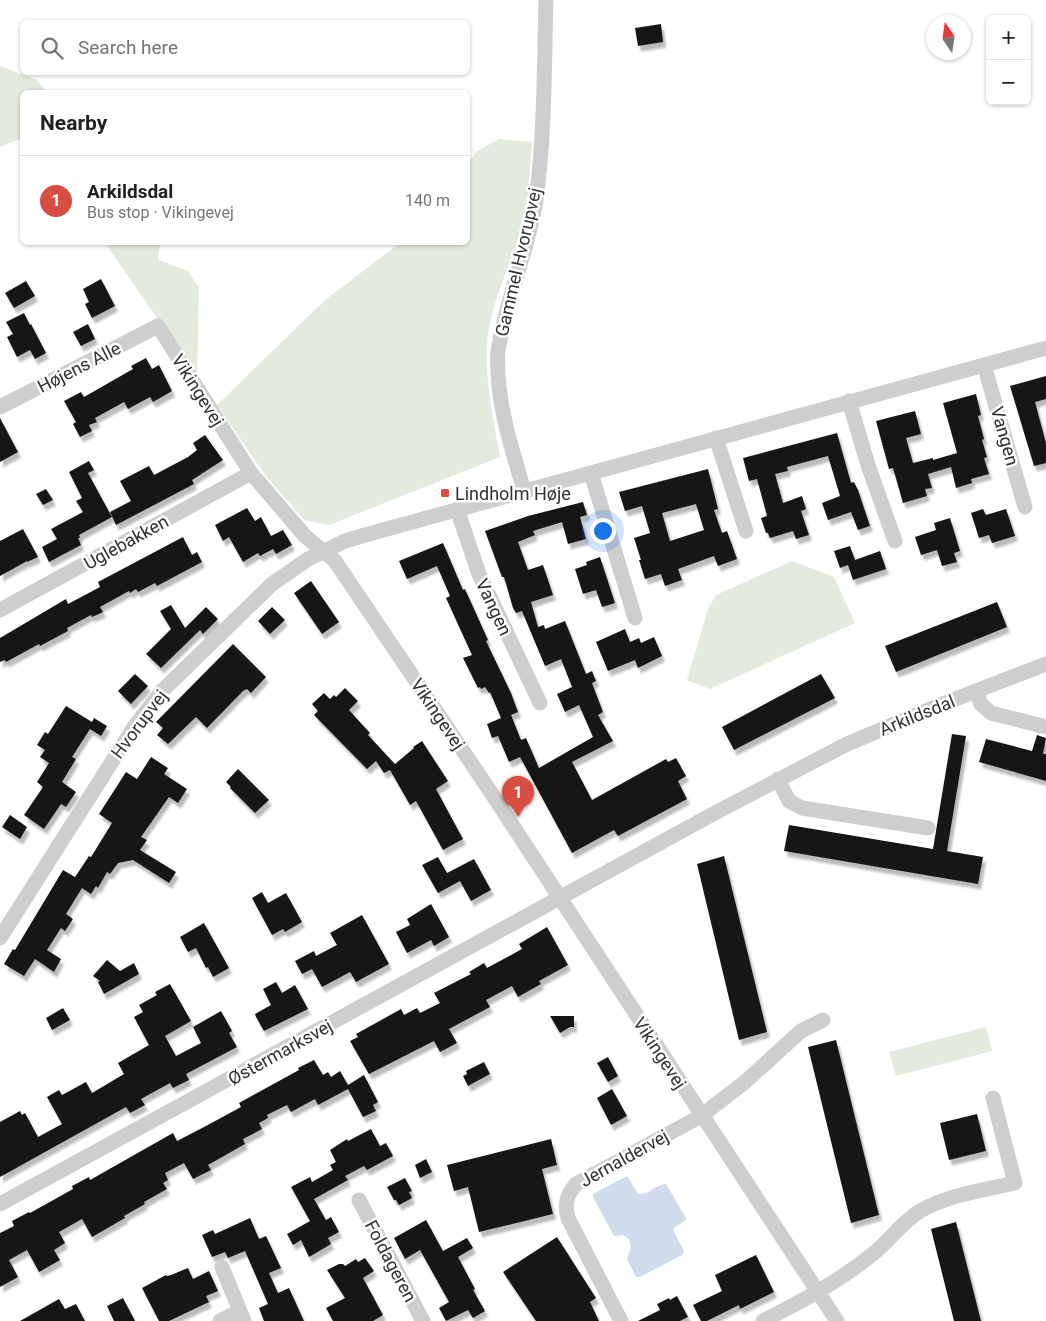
<!DOCTYPE html>
<meta charset="utf-8">
<style>
:root{--surface:#fff;--page:#f2f2f2;--text:#202124;--muted:#757577;--line:#e0e0e0;--accent:#d94e43}
body{margin:0;font-family:Roboto,sans-serif;background:var(--page);color:var(--text)}
.controls{position:absolute;right:15px;top:15px;display:grid;overflow:hidden;border-radius:8px;box-shadow:0 1px 4px #0004}
.controls button{width:45px;height:45px;display:grid;place-items:center;padding:0;border:0;border-bottom:1px solid var(--line);background:var(--surface);color:var(--text);font:25px sans-serif}
.compass{position:absolute;left:926px;top:15px;width:45px;height:45px;border-radius:50%;background:var(--surface);box-shadow:0 1px 4px #0004;rotate:347deg}
.you{position:absolute;left:602px;top:530px;width:18px;height:18px;margin:-12px;border:4px solid #fff;border-radius:50%;background:#1a73e8;box-shadow:0 0 0 8px #1a73e833}
.badge{display:grid;place-items:center;width:32px;height:32px;border-radius:50%;background:var(--accent);color:#fff;font-size:16px;font-weight:700}
.pin{position:absolute;translate:-50% -41px;filter:drop-shadow(0 1px 2px #0008)}
.pin::after{content:'';position:absolute;top:26px;width:18px;height:15px;background:inherit;clip-path:polygon(0 0,100% 0,50% 100%)}
.list{margin:0;padding:0;list-style:none}
h2{display:flex;justify-content:space-between;align-items:center;height:65px;margin:0;padding:0 20px;font-size:21px}
h2 small{font-size:16px;font-weight:400;color:var(--muted)}
.list li{display:grid;grid-template-columns:32px 1fr auto;gap:15px;align-items:center;box-sizing:border-box;height:90px;padding:0 20px;border-top:1px solid var(--line)}
.list b{display:block;font-size:19px;white-space:nowrap}
.list p{margin:0;font-size:16px;white-space:nowrap;color:var(--muted)}
.list em{font-size:16px;font-style:normal;color:var(--muted)}
.icon{flex:none;width:28px;height:28px;fill:none;stroke:currentColor;stroke-width:2;stroke-linecap:round;stroke-linejoin:round}
.map{position:relative;flex:none;width:1046px;height:1321px;overflow:hidden}
.search{position:absolute;background:var(--surface);box-shadow:0 1px 4px #0004;left:20px;top:20px;width:450px;height:55px;display:flex;align-items:center;gap:12px;box-sizing:border-box;padding:0 18px;border-radius:8px;color:var(--muted);font-size:19px}
.panel{position:absolute;background:var(--surface);box-shadow:0 1px 4px #0004;left:20px;top:90px;width:450px;height:155px;border-radius:8px}
.map>svg:first-child{display:block}
.green{fill:#e3eade}
.water{fill:#cfdceb}
.building{fill:#181818;fill-rule:evenodd;filter:url(#shadow)}
.lines{fill:none;stroke-linecap:round;stroke-linejoin:round}
.minor{stroke:#cecece;stroke-width:15}
.poi-dot{fill:#d94e43;stroke:#fff;stroke-width:2}
.labels{text-anchor:middle;dominant-baseline:central;stroke-width:5;stroke-linejoin:round;paint-order:stroke}
.street-label{font-size:18px;fill:#313131;stroke:#fff}
.poi-label{font-size:18px;fill:#313131;stroke:#fff;text-anchor:start}
</style>
<div class="map">
<svg width="1046" height="1321" viewBox="0 0 1046 1321">
<defs>
<filter id="shadow"><feDropShadow dx="3" dy="5.5" stdDeviation="1" flood-color="#0004"/></filter>
</defs>
<rect width="100%" height="100%" fill="#fff"/>
<path class="green" d="M0 66 37 80 47 92H22V138L0 147Z
M499 139 532 142C530 172 529 201 521 230 510 269 488 306 487 347 485 384 494 421 500 457L329 525 304 520 265 475 217 405 325 300 400 243 468 242V164L476 152Z
M105 243H160L158 260 188 271 199 288 197 375Z
M792 561 834 577 855 623 710 689 687 680 708 609 716 595Z
M986 1027 992 1051 896 1076 889 1052Z"/>
<path class="water" d="M625 1177H628L638 1194C649 1196 655 1184 666 1184L686 1218V1220L674 1228 673 1230 684 1251 682 1255 640 1277H636L627 1259 631 1247 629 1239 623 1235 614 1236 593 1197V1194Z"/>
<path class="building" d="M661 24 663 42 638 46 635 28Z
M101 279 115 306 92 318 85 304 89 302 83 289Z
M26 281 35 296 14 308 5 293Z
M24 313 30 325 31 324 46 353 35 359 30 350 17 357 7 337 13 334 6 322Z
M88 324 95 339 81 346 73 332Z
M146 358 152 369 159 365 172 391 153 402 150 397 128 409 124 402 95 418 97 422 89 425 92 431 80 437 73 424 76 422 64 401 81 392 84 397 133 369 131 366Z
M1046 376V399L1035 402 1046 443V463L1034 466 1010 386Z
M976 394 981 415 978 416 984 439 982 440 987 457 984 458 989 474 971 479 972 483 956 488 951 467 928 474 932 488 925 489 927 496 903 503 893 468 889 469 876 421 915 411 921 434 906 438 913 463 933 458V460L957 453 943 403Z
M0 418 18 452 0 462Z
M837 433 851 483 854 482 858 490 870 526 858 530 851 512 828 520 822 503 840 496 828 456 787 467 788 471 775 474 783 503 802 496 806 509 801 511 809 535 796 539 793 531 770 538 768 533H766L761 518 767 516 757 479 749 481 743 458Z
M205 435 223 460 192 480 194 484 116 525 110 512 131 501 120 481 149 466 154 475 188 457 197 450 193 443Z
M89 461 94 470 88 473 112 517 79 535 80 538H78L81 545 49 562 42 547 57 539 51 529 83 512 76 501 82 498 69 472Z
M708 469 718 509 714 510 722 533 727 531 737 559 718 566 714 556 678 569 682 580 665 586 661 574 645 579 639 560H641L634 538 650 533 642 506 625 511 619 492ZM696 504 704 530 670 541 662 513Z
M46 489 53 500 43 505 36 494Z
M583 502 587 515 580 517 586 539 568 544 562 522 533 531 535 535 518 542 528 570 543 565 553 595 531 602 538 627 544 625 545 629 565 621 586 674 592 671 596 681 592 683 603 712 598 715 613 741 572 762 592 800 666 759 668 762 676 758 686 776 678 781 687 799 618 836 614 830 572 853 520 757 509 762 498 736 492 738 487 724 501 718 490 692 489 693 485 687 481 689 480 687 478 688 463 658 472 655 446 598 450 596 437 566 407 579 399 561 443 543 463 590 465 589 488 640 486 641 511 693 518 712 511 715 521 740 526 738 539 768 593 737 579 705 565 712 557 694 572 687 561 659 545 666 522 611 516 613 513 608 504 577H502L485 531 528 516Z
M247 508 255 521 261 517 271 536 283 530 292 545 276 554 273 549 260 556 258 553 243 562 229 537 223 541 215 525Z
M983 509 986 515 1006 509 1015 536 992 543 989 535 979 538 971 513Z
M950 518 960 551 954 553 957 562 942 566 937 550 921 555 915 537 936 530 934 523Z
M23 529 38 557 27 562V561L0 576V541Z
M183 537 192 555 197 552 202 562 157 586 155 583 138 592 136 589 130 593 129 591 100 607 103 612 92 617 91 615 67 628 68 631 40 646 39 644 6 662 5 660 0 662V638L66 599 68 604 100 587 98 582Z
M850 546 855 560 880 551 886 569 853 580 848 565 840 568 834 551Z
M600 557 615 603 602 607 596 590 583 594 575 569 587 565 586 562Z
M311 581 339 622 322 634 294 593Z
M997 602 1007 627 896 672 885 646Z
M171 605 185 628 206 607 218 619 203 634 200 630 161 668 146 654 171 629 160 611Z
M272 607 285 620 270 634 258 621Z
M625 629 630 642 639 638 641 643 654 637 662 656 638 668 635 660 608 671 596 642Z
M233 644 266 677 251 693 247 689 243 691 207 728 196 717 168 744 157 735 163 728 156 722Z
M135 674 148 686 131 704 118 691Z
M821 674 835 698 734 750 722 727Z
M345 688 358 701 349 710 370 733 368 735 395 764 414 748 413 747 422 741 448 781 436 789 463 839 443 850 416 801 410 805 390 770 384 773 376 761 367 769 314 715 318 711 312 704 324 693 330 699 334 695 336 697Z
M66 706 92 722 94 718 107 726 101 736 90 729 72 757 76 759 62 782 76 792 66 807 61 804 44 829 24 815 43 787 37 782 49 763 40 757 45 750 37 745 45 732 48 734Z
M952 734 966 736 947 851 983 857 978 884 784 851 789 825 933 849Z
M1037 735 1046 738 1043 754H1046V781L979 762 986 739 1032 751Z
M151 757 168 768 164 774 187 789 178 803 169 797 141 837 147 840 140 850 176 872 169 883 133 860 118 863 110 874 107 872 98 888 96 886 91 894 82 888 66 914 73 919 65 931 61 928 47 950 61 959 54 972 35 959 24 976 4 964 13 949 15 950 63 870 75 877 89 856 91 857 112 823 99 814 126 772 137 779Z
M238 769 269 800 255 813 230 788 231 787 226 782Z
M10 815 27 827 20 839 2 827Z
M724 856 767 1032 739 1040 697 864Z
M438 857 447 873 474 859 491 890 471 901 460 881 438 893 422 865Z
M262 892 268 903 286 893 302 922 285 932 283 929 272 935 252 898Z
M431 904 449 937 434 946 431 940 407 953 396 932 410 925 407 919Z
M362 915 389 964 356 982 350 972 322 987 312 969 302 974 295 961 314 951 316 956 337 945 330 933Z
M204 923 229 968 213 977 208 967 206 968 196 948 188 952 180 937Z
M547 927 568 965 539 981 541 984 518 997 512 986 486 1000 490 1007 449 1029 457 1043 440 1052 434 1041 369 1074 350 1041 358 1037 356 1034 401 1009 404 1015 417 1008 420 1013 440 1003 434 993 471 974 469 972 484 963 487 968 522 949 519 944Z
M107 960 120 971 134 963 139 974 104 994 98 982 100 981 93 976Z
M276 982 282 993 295 985 308 1009 264 1031 256 1017 255 1014 271 1005 263 989Z
M170 984 191 1021 165 1036 176 1056 201 1043 193 1027 221 1011 232 1031 229 1033 237 1047 186 1074 189 1080 173 1088 170 1083 141 1099 145 1105 130 1113 126 1107 0 1177V1122L20 1111 22 1115 25 1113 38 1137 62 1124 47 1097 59 1090 62 1095 86 1082 92 1093 124 1074 118 1063 149 1045 134 1017 143 1012 139 1005 157 995 155 992Z
M63 1008 70 1020 52 1030 46 1018Z
M550 1016H574V1027H570L560 1033Z
M836 1040 879 1215 851 1223 808 1047Z
M608 1057 618 1076 608 1082 597 1063Z
M314 1060 323 1075 328 1072 331 1077 340 1071 348 1085 364 1075 378 1102 373 1105 376 1111 363 1117 348 1089 318 1105 315 1099 291 1112 287 1105 267 1115 268 1118 259 1123 262 1129 243 1139 245 1144 208 1165 211 1170 193 1179 184 1163 165 1173 168 1180 163 1183 167 1189 144 1202 145 1204 124 1216 125 1218 92 1237 82 1219 59 1232 65 1243 54 1250 60 1260 39 1272 27 1250 9 1260 18 1277 0 1287V1233L14 1226 12 1221 29 1212 30 1213 73 1189 72 1186 89 1177 90 1180 173 1133 177 1141 204 1127 241 1107 239 1103 299 1070 298 1068Z
M484 1062 490 1074 468 1086 463 1076 467 1074 466 1071Z
M612 1089 627 1116 611 1125 597 1098Z
M977 1114 986 1151 949 1160 940 1123Z
M371 1129 380 1146 386 1143 393 1156 367 1170 364 1166 345 1176 348 1180 314 1199 326 1220 331 1217 339 1232 328 1238 331 1244 309 1257 301 1240 293 1245 287 1234 310 1221 291 1187 310 1177 312 1182 333 1170 330 1165 336 1162 330 1150 347 1139 348 1141Z
M551 1139 557 1165 542 1169 553 1214 479 1232 468 1187 454 1191 447 1165Z
M426 1159 432 1172 420 1178 415 1165Z
M405 1178 412 1191 409 1192 412 1198 399 1205 396 1200H394L387 1187Z
M250 1218 259 1239 266 1236 281 1268 269 1273 278 1293 289 1288 304 1321H264L259 1308 268 1304 245 1251 228 1258 225 1252 212 1257 202 1235 213 1230 215 1234Z
M426 1220 443 1251 467 1238 473 1248 458 1257 475 1289 473 1290 485 1311 473 1318 468 1310 446 1321 439 1308 449 1302 420 1250 405 1259 394 1238Z
M956 1222 960 1238 981 1321H954L931 1229Z
M557 1237 596 1298 590 1302 599 1321H536L503 1272Z
M756 1255 774 1292 740 1309 739 1305 707 1321H701L693 1305 722 1291 715 1275Z
M365 1258 374 1271 363 1278 383 1315 373 1321H333L326 1308 345 1298 327 1270 339 1264H343L345 1266 356 1259 358 1262Z
M188 1268 193 1279 209 1271 218 1291 206 1296 209 1302 169 1321H159L142 1288 166 1275 167 1276 171 1275Z
M677 1296 688 1317 680 1321H638L660 1310 657 1304 669 1298 670 1300Z
M123 1298 135 1321H114L107 1306Z
M59 1299 65 1309 76 1304 85 1321H20Z"/>
<g class="lines">
<path class="minor" d="M984 365 1025 507
M849 401 868 465 895 541
M0 407 158 326 251 473 305 536 335 561 488 788 837 1321
M716 438 746 531
M591 473 635 618
M524 491C513 452 500 414 498 373 498 366 497 358 498 351 506 299 528 251 536 200 545 134 544 67 546 0
M457 509 479 574 540 703
M0 610 251 473
M976 691 981 704 991 713 1046 727
M778 779 789 801 802 808 928 828
M0 938 134 727 163 690 272 584 308 559 345 541 365 535 1046 348
M359 1200 423 1321
M0 1204 713 814 847 744 940 705 1046 664
M222 1267 244 1321
M220 1321 240 1311
M621 1321 568 1218C564 1204 567 1195 576 1184L701 1116 745 1082 801 1031 823 1020
M763 1321C802 1301 840 1281 874 1253 890 1240 902 1222 920 1211 948 1195 983 1190 1015 1183L993 1098"/>
</g>
<rect class="poi-dot" x="440" y="488" width="10" height="10" rx="2.5"/>
<g class="labels">
<g class="street-label">
<text transform="translate(518 262) rotate(-77)">Gammel Hvorupvej</text>
<text transform="translate(79 367) rotate(-27)">Højens Alle</text>
<text transform="translate(198 390) rotate(58)">Vikingevej</text>
<text transform="translate(1005 436) rotate(74)">Vangen</text>
<text transform="translate(126 542) rotate(-29)">Uglebakken</text>
<text transform="translate(494 607) rotate(65)">Vangen</text>
<text transform="translate(438 714) rotate(56)">Vikingevej</text>
<text transform="translate(917 715) rotate(-22)">Arkildsdal</text>
<text transform="translate(139 724) rotate(-53)">Hvorupvej</text>
<text transform="translate(280 1052) rotate(-29)">Østermarksvej</text>
<text transform="translate(660 1053) rotate(57)">Vikingevej</text>
<text transform="translate(624 1158) rotate(-29)">Jernaldervej</text>
<text transform="translate(391 1261) rotate(62)">Foldageren</text>
</g>
<g class="poi-label">
<text x="455" y="493">Lindholm Høje</text>
</g>
</g>
</svg>
<div class="controls">
<button>+</button>
<button>−</button>
</div>
<svg class="compass" viewBox="-18 -18 36 36"><path d="M0-13l5 13h-10z" fill="#e53935"/><path d="M0 13l5-13h-10z" fill="#757577"/></svg>
<div class="you"></div>
<div class="pin badge" style="left:518px;top:817px">1</div>
<div class="search"><svg class="icon" aria-label="search" viewBox="0 0 24 24"><circle cx="10" cy="10" r="6"/><path d="M15 15l6 6"/></svg>Search here</div>
<section class="panel">
<h2>Nearby<small></small></h2>
<ul class="list">
<li><span class="badge">1</span><div><b>Arkildsdal</b><p>Bus stop · Vikingevej</p></div><em>140 m</em></li>
</ul>
</section>
</div>
